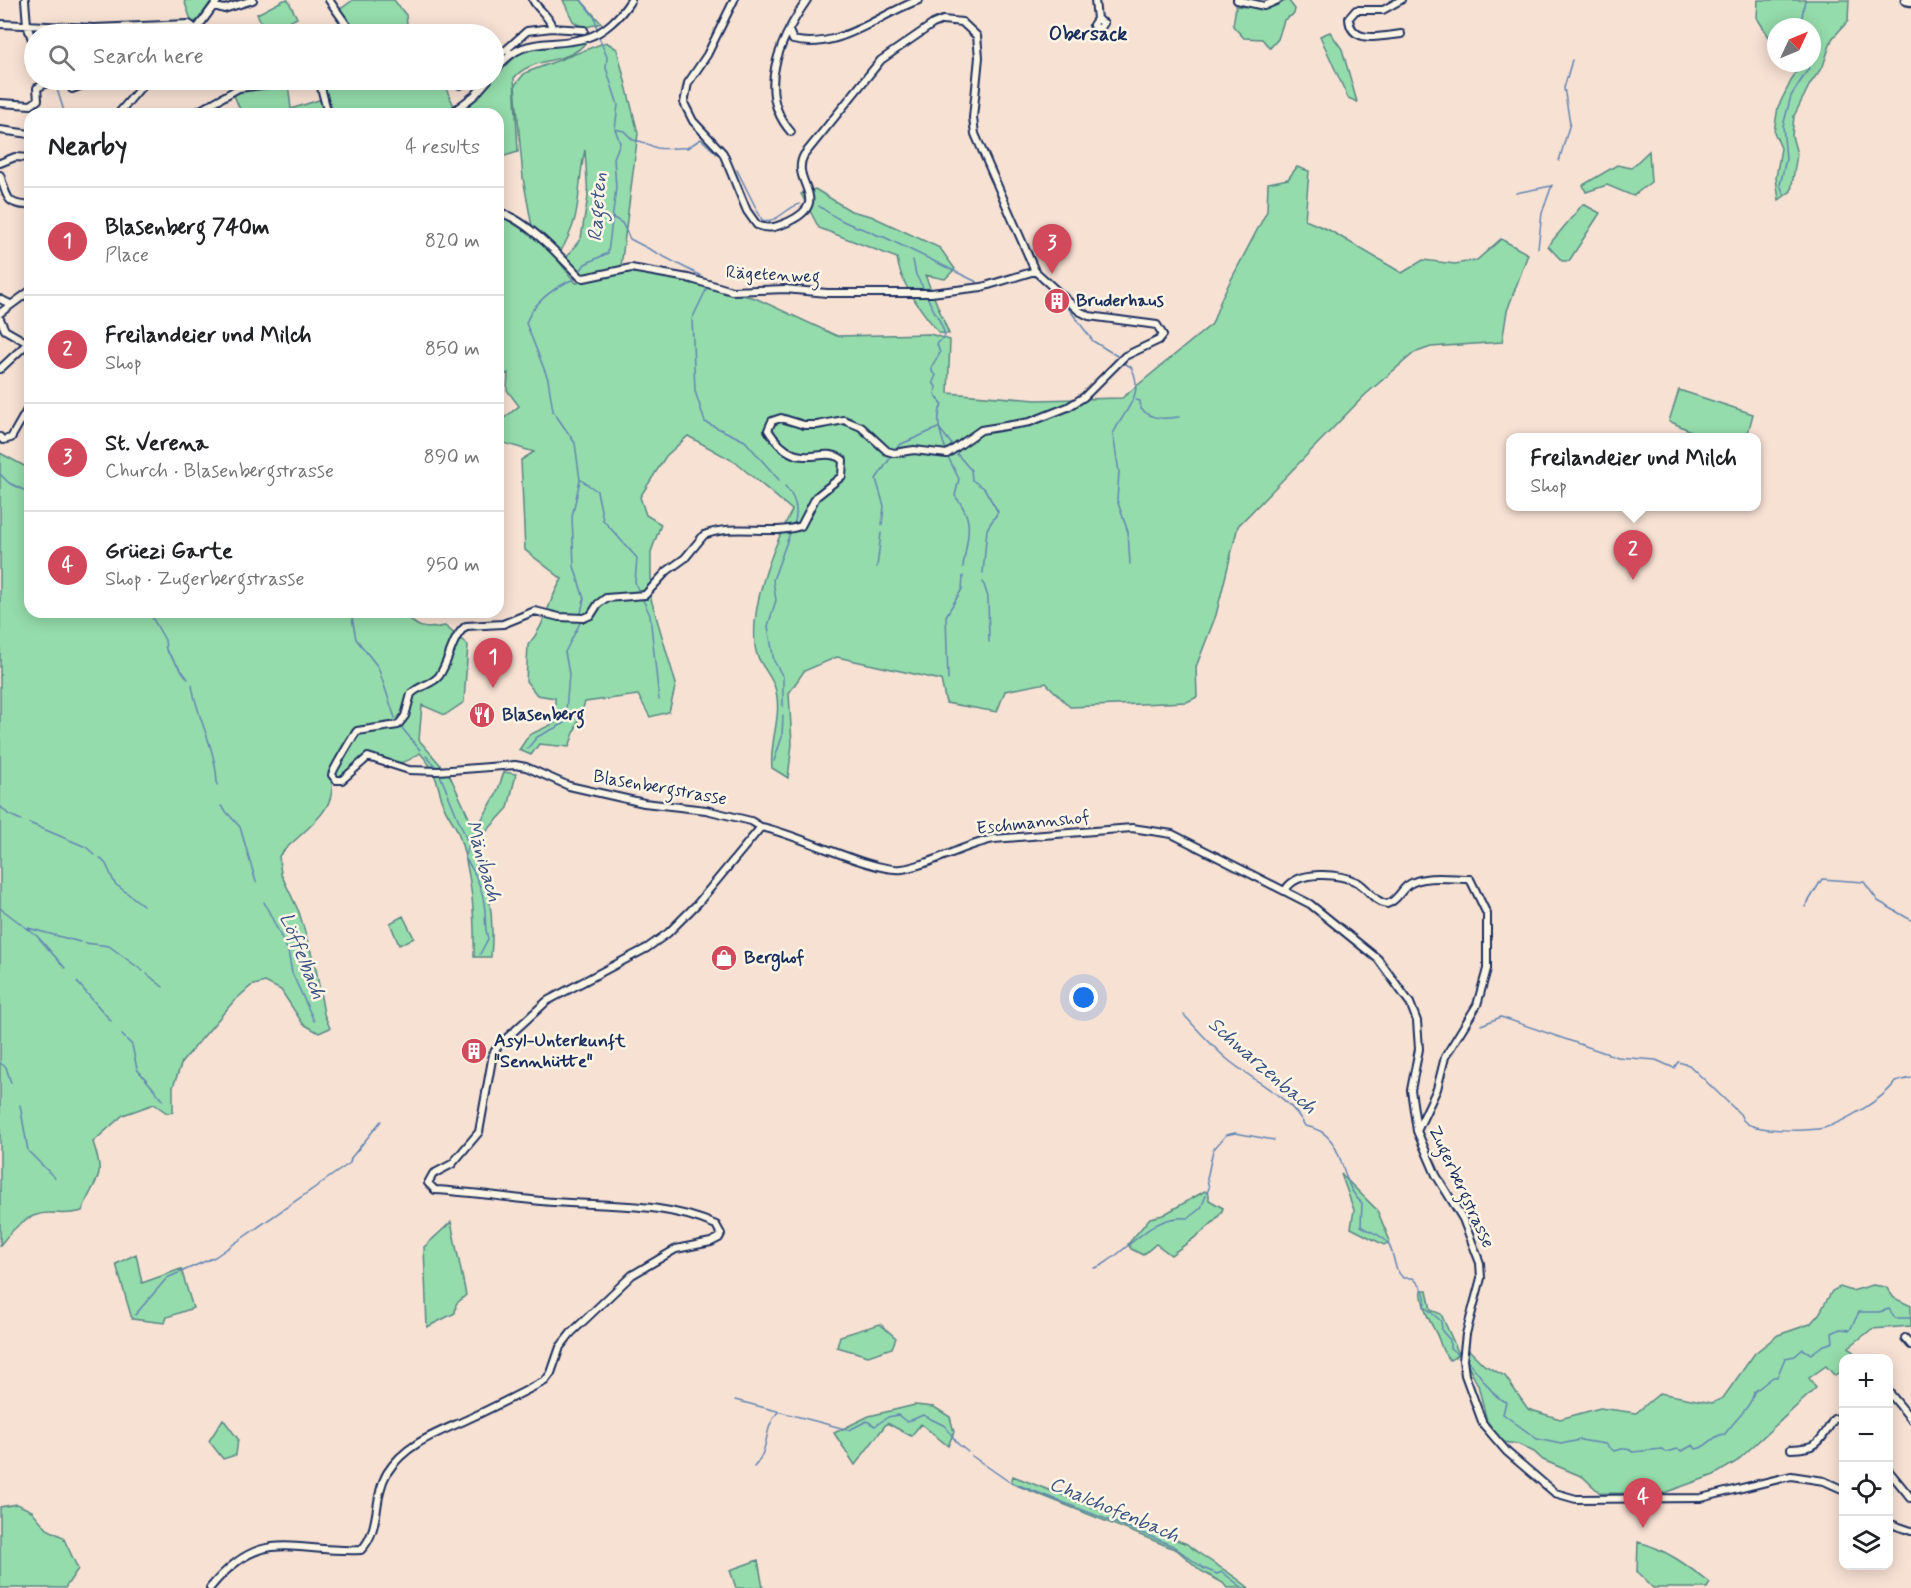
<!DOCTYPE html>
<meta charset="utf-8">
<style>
:root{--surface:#fff;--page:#f2f2f2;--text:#202124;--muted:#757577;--line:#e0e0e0;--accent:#d1495b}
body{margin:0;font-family:Mynerve,sans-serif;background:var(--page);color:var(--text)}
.controls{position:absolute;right:18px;bottom:18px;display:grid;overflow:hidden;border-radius:12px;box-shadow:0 3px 15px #0003}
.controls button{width:54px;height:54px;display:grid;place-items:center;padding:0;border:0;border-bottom:2px solid var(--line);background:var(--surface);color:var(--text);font:30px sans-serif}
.compass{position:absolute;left:1767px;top:18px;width:54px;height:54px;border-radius:50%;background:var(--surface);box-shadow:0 3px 15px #0003;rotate:46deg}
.you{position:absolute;left:1084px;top:998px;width:21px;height:21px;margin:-15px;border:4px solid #fff;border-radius:50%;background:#1a73e8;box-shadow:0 0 0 9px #1a73e833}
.badge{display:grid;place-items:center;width:39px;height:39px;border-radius:50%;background:var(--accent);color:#fff;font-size:20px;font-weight:700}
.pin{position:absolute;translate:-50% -50px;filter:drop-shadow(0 2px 3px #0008)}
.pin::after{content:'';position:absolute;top:32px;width:21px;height:18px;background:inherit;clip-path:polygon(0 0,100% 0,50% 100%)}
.popup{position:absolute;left:1506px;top:433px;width:255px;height:78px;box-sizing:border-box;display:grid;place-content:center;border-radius:12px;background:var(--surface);filter:drop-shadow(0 2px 4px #0005);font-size:20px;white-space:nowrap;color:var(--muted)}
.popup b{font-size:22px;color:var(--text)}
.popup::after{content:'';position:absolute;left:50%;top:100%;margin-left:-12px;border:12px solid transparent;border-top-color:var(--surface)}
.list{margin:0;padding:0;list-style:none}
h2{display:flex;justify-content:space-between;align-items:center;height:78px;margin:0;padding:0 24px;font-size:26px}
h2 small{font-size:20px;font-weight:400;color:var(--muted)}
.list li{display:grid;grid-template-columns:39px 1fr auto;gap:18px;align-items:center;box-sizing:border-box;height:108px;padding:0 24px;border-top:2px solid var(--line)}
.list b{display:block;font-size:22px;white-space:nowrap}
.list p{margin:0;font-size:20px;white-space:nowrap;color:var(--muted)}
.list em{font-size:20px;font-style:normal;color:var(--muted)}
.icon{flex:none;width:33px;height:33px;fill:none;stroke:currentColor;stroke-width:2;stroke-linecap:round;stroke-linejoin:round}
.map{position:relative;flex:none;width:1911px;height:1588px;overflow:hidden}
.search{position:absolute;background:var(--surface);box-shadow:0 3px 15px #0003;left:24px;top:24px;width:480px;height:66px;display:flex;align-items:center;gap:15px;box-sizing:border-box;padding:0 21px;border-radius:33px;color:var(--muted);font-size:22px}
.panel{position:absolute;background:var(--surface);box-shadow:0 3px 15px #0003;left:24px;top:108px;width:480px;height:510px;border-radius:18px}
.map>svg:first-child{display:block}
.green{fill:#94dcab;stroke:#588684;stroke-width:1.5}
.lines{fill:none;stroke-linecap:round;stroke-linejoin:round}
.stream{stroke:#6285b3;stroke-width:1.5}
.minor-casing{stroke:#1b2f5e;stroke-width:10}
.secondary-casing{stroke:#1b2f5e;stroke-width:13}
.minor{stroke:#fcf5e5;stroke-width:6}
.secondary{stroke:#fcf5e5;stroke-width:8}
.labels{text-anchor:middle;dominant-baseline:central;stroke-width:5;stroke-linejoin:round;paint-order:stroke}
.street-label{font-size:18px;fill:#1b2f5e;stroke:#fcf5e5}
.poi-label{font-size:18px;font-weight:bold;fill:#1b2f5e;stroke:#fcf5e5;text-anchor:start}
.neighbourhood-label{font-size:20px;font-weight:bold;fill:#1b2f5e;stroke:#fcf5e5}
.water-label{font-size:20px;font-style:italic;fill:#395382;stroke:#fcf5e5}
</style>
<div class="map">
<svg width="1911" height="1588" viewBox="0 0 1911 1588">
<rect width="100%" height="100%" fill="#f7e1d3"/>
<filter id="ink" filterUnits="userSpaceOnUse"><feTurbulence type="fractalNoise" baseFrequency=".0167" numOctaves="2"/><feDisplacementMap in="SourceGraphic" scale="12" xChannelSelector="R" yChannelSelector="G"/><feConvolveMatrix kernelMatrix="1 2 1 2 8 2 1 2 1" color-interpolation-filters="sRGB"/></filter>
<g filter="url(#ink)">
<path class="green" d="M184 0H212L198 20 192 23Z
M284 0H288L297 18 267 33 257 14Z
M353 0H394L406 15 408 34H357L338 11Z
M563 0H581L601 23 583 28 573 21Z
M1288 0 1295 9 1294 14 1284 20 1278 39 1270 48 1262 39 1244 38 1233 26 1236 6 1267 9Z
M1758 0H1849L1848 21 1832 39 1823 66 1810 84 1794 116 1792 136 1797 154 1791 191 1779 200 1776 178 1781 148 1774 132 1778 107 1800 63H1812V27H1776V48L1757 18Z
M1330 32 1342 49 1357 102 1348 98 1320 36Z
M586 42C570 65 531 56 514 78L518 152 498 158V114H459C482 98 496 72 518 55 534 43 566 45 586 42Z
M606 42 617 49 638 133 621 267 583 276 566 258 581 238 588 197 585 150C575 192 585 212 559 254L533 232 523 178 515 85 525 73Z
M322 80H442L454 106 439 114H350L349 111 334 114Z
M288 83 291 109 322 99 325 114H242L233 93Z
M1649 151 1651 182 1633 196 1607 185 1586 192 1583 185 1617 165 1631 168Z
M1297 167 1309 171 1305 220 1329 230 1402 273 1423 260 1455 264 1477 260 1501 239 1528 254 1507 311 1502 342 1431 347 1414 353 1365 395 1238 526 1216 615 1196 667 1197 697 1187 702 1070 707 1046 683 1005 691 997 712 946 703 941 680 837 657 804 671 789 693 792 744 788 778 772 768C769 742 782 718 776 691 773 676 756 662 755 646 751 603 773 548 792 510L735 462 688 436 666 456 640 497 646 515 661 524 651 552V599L676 684 669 712 650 717 638 695 585 702 569 747 539 744 531 755 519 750 529 735 555 723V698L537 695 526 681 528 645C546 625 547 603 562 579L525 550 521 460 534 452 504 443 503 419 519 406 507 390 508 373 498 378V214L544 243 576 283C595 280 610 273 628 269L755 298 837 336 930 334 950 340 948 393 1036 400 1122 398 1212 324 1222 297 1267 211 1268 183 1288 179Z
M815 189 851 211 871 216 940 248 955 269 945 279 925 275 949 334 939 333C922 311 901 286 897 258L819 228 801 194Z
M1583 204 1600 213 1569 261H1562L1548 246Z
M1679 390 1753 414 1747 437H1704L1669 421Z
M0 453 30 469V612H404C416 629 425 630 445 626L468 645 464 702 445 715 422 705 419 740 450 776 475 831 496 795 504 772 516 774 508 808 475 844C488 885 495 913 491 957H474C475 914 472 874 458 832 454 822 446 814 443 803 436 781 437 772 420 753 395 772 393 757 368 754 356 759 351 771 340 777L335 776V769C352 749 353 725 384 730L383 725 358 728 329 773C344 810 299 832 279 856L281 874 299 912 316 969 324 1014 330 1028 319 1033 303 1024 281 990 265 982 251 986 233 1002 182 1062 173 1087V1112L167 1113 154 1104 123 1115 93 1142C107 1183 95 1175 82 1211 69 1215 62 1213 49 1213 27 1213 13 1229 0 1245Z
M403 916 414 938 399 945 390 923Z
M1341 1174 1377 1210 1390 1241 1384 1245 1351 1228 1354 1210Z
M1205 1191 1209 1194V1200L1223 1208C1220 1222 1184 1245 1171 1255L1156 1244 1143 1255 1131 1249 1128 1244 1150 1218 1163 1215Z
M451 1222 466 1295 456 1304 455 1313 427 1327 424 1247Z
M136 1254 142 1283 181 1269 193 1308 167 1317 165 1323 132 1319 116 1264Z
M1873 1285 1886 1287 1894 1298 1911 1306V1326L1872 1329 1849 1347 1858 1358H1844L1843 1370 1835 1376 1826 1366 1809 1378 1816 1388 1736 1462 1714 1475 1661 1494 1600 1493 1583 1477 1543 1460 1534 1452 1518 1444 1502 1442 1487 1421 1478 1385 1466 1362 1469 1350 1484 1365 1505 1376 1528 1409 1560 1419 1600 1408 1636 1413 1660 1393 1712 1403 1723 1398 1755 1353 1778 1335 1810 1324 1819 1314 1832 1291 1840 1287 1852 1291Z
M1421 1290H1427L1431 1310 1441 1314 1459 1354 1450 1360C1439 1349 1442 1343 1435 1331 1426 1314 1424 1310 1421 1290Z
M880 1324 896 1338 892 1348 868 1356 837 1347 840 1336Z
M915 1405 934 1407 950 1417 954 1432 948 1446 921 1424 911 1436 887 1423 855 1465 834 1433 869 1416Z
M223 1419 238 1439 236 1455 223 1459 209 1441Z
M1013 1476 1187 1544C1207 1561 1230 1571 1249 1588H1227L1223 1583 1201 1571 1177 1550 1011 1483Z
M17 1504 32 1511 47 1529 63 1537 78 1569 65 1588H0V1507Z
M1638 1542C1666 1549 1688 1566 1710 1583L1707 1588H1653L1637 1572Z
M758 1560 763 1588H736L730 1570Z"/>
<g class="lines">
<path class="stream" d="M581 0 595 18 597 30
M29 14 31 21
M1800 27 1805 0
M34 30 36 34
M54 80 65 114
M615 129 624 131 633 140C646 141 647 145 657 148 666 150 677 147 687 148L701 139 717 154
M1559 161 1570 123 1564 88 1572 60
M737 170 762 220C778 224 786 207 800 204
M1516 193 1551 186
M1784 194 1780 185 1786 159 1783 126 1791 96 1809 68 1808 63
M819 206C835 218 847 224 866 230 873 232 876 236 884 237L977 282
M612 217 622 223 630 239 701 276
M1538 248 1542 213 1552 185
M913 260 916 275 924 289
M578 274 585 264 608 253 616 188 614 158 620 143 615 129 618 105 606 68 607 57 598 35
M576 278C555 287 534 301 526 323L548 379 553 411 575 443 580 480 572 517 574 566 584 599 581 613
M706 290 692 319 695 391 705 422 745 441 779 480
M927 296C933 312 942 320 945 336L937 344 940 353 932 366V372L936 375 933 382 936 387 935 394 942 404C935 420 940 433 946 450
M1066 305 1093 341 1117 356
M1124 363 1131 367C1146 395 1124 410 1113 434L1119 472 1117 500 1128 532 1130 564
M1136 400 1140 401 1141 409C1153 420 1163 419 1179 417
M939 428 953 446
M896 449 899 445 938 428
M957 454 971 470 972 480 984 488 998 512 987 529 983 573
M949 459 959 479 955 496C977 521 966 540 963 567
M0 474 9 483 30 493
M581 480 597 491 603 520 637 558 635 582 639 592
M785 486C795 497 799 510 794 524
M882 525 884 506 876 479 891 457
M877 567 881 533
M983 582 988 597 989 642
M643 600 650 615 659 700
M149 612 165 640 166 650 188 679
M351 612 356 639 378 667 395 718
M948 680 946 616 962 589 963 576
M192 685C197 719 217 750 217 785
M783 707V677L774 661 768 626 776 600 773 580 790 533
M402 728 420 750
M527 749 537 737 565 723 569 674 565 652 580 623
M426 756 436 767
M774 761 782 737 783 715
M440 775 469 845 465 858C477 874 483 890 485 911 486 923 484 926 488 939L480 954
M0 806 8 814 21 820
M221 806 240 827 256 882
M29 823 86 847 95 855
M100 858 106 864 115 884 143 905
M264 902 288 951 292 973 314 1021
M1805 907 1822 879 1864 882 1878 901 1911 920
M0 908 37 936 65 968
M28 928 80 942
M85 943 109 946 143 971
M147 974 163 987
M77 982 111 1021
M1184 1015C1198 1030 1212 1046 1227 1059 1253 1081 1290 1096 1305 1126 1349 1133 1336 1181 1362 1203L1361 1226C1369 1232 1381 1234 1387 1242 1396 1254 1391 1265 1403 1278H1413C1421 1286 1428 1294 1424 1306L1441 1321 1442 1331 1450 1340V1348L1462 1357
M1481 1025 1501 1017 1617 1057 1656 1060 1674 1068 1678 1062 1689 1065 1740 1114C1742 1117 1742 1120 1745 1122 1755 1132 1810 1131 1824 1128 1843 1122 1884 1099 1895 1082L1911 1078
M122 1035 132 1045 137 1069 163 1100
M0 1063 6 1067 11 1083
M20 1105 28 1151 55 1178
M1094 1268C1101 1267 1105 1263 1111 1259 1135 1242 1156 1214 1188 1218L1201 1208 1209 1188 1207 1179 1213 1150 1226 1135 1235 1133 1274 1140
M135 1315 167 1278 215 1257 350 1163 351 1158 381 1121
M1466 1360C1479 1370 1492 1398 1506 1402L1503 1414 1537 1439 1561 1444 1580 1440 1605 1444 1614 1451 1626 1448 1633 1452 1662 1449 1665 1452 1678 1449 1682 1451 1693 1445 1696 1449C1708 1448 1713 1434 1725 1434 1734 1421 1752 1406 1754 1392L1773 1377H1777L1785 1358 1795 1356 1803 1349 1811 1354 1822 1346 1833 1342 1832 1333 1840 1329 1850 1330 1859 1312H1879L1889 1309 1895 1318H1911
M735 1400 849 1430 867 1421 875 1426 888 1417 898 1415 907 1422 923 1415 945 1426 958 1444 968 1452
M972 1456 1008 1481 1147 1535 1173 1546 1203 1568 1217 1574 1222 1572 1243 1588
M754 1467C770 1451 763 1427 778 1412"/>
<g class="minor-casing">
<path id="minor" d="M25 0 27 25 34 45
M329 0 353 34
M734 0 707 55 688 83 684 103 693 121 723 153 747 211 757 225C769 230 776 227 788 222 834 201 789 182 804 155L881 60 933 24 943 20 962 22 977 36 979 57 973 118 975 134 1035 271 1079 311 1089 316 1157 325 1163 335 1159 340 1125 356 1084 397 1068 407 1030 422 981 430 947 454 914 450 894 453 887 451 861 427 844 420 817 425H804L781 418 772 421 768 430C798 477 822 443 843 460L842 476 816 497 801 526C770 536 735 523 704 535L685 558 667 571 645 595 606 598 598 604 591 615 584 618 559 617 535 611 503 624 466 626C451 638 450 660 439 676 432 685 419 685 411 694L405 716 398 725 357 731C354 735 332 771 332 775L336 780H342L368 757 409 770 438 771 515 765 526 767 569 786 644 803 706 810 751 821 761 827C795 833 874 873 902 869 934 864 962 845 994 839L1132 828 1172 834 1310 904 1378 959 1410 1003 1417 1021 1419 1049 1411 1090 1417 1131 1436 1175 1463 1219 1480 1263 1481 1278 1466 1334 1463 1360 1465 1375 1483 1424 1507 1452 1555 1493 1576 1499 1701 1498 1791 1476 1824 1481 1844 1490
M1095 0 1097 19 1093 25 1100 29 1104 23 1097 19
M1237 0 1264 6 1278 0
M214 6 224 9 253 0
M0 24 94 28 189 24 197 30
M552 28 584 30
M790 33 793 40C839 51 879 14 919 0
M193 34 218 0
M1401 34C1382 36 1350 45 1349 18L1356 10H1383L1401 0
M510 54 507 49 527 31 552 28C550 16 538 10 533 0
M494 58 507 49
M494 72C523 33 547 49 586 38 604 33 621 16 631 0
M319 80 328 114
M453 80 460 85 471 80
M72 89 96 80
M0 103 31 105 38 100 37 88 45 84 46 80
M118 114 147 80
M193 114 239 88 300 80
M450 114 475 95 488 80
M0 130 30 134
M791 132C755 91 780 39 807 0
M0 163 15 157 30 158
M0 175C7 196 6 206 30 205
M498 212C525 218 561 257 580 277L584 278 631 268 688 278 732 291 785 289 827 293H931L982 287 1035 271
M0 299 10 304
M0 313 30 291
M0 319 5 330 26 342
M0 369 30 341
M27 410 30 401
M0 437 3 440 11 438 27 410 30 412
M1286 889C1298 870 1338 873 1357 882 1368 888 1374 902 1387 904 1397 901 1400 891 1408 885 1424 874 1451 879 1470 879L1487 914V969L1477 1005 1445 1057 1437 1089 1417 1131
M1905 1338 1911 1345
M1888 1391 1911 1419
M1791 1449C1820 1448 1819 1442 1834 1419L1844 1417
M1888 1470 1911 1498
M1888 1523 1911 1531
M210 1588C262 1525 291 1553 361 1550 381 1530 373 1497 387 1473 405 1444 437 1433 466 1420 493 1408 519 1394 545 1381L551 1373 560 1347 571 1333 632 1275 676 1249 711 1242 719 1238 721 1234 716 1225C665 1202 609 1206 554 1202 514 1199 475 1192 435 1190L428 1183 433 1174 452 1164 479 1132 493 1054 498 1046 547 1001 647 948 668 933 698 903 761 827"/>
</g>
<g class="secondary-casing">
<path id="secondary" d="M1906 0 1911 1"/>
</g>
<use href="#minor" class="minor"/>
<use href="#secondary" class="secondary"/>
</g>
</g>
<defs>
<g id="building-disc" transform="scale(1.35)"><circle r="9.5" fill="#d1495b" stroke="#fcf5e5"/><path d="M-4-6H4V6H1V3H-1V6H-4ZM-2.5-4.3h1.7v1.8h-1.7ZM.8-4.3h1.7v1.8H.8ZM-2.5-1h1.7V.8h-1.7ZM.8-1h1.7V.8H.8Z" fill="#fff"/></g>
<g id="restaurant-disc" transform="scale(1.35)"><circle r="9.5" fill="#d1495b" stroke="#fcf5e5"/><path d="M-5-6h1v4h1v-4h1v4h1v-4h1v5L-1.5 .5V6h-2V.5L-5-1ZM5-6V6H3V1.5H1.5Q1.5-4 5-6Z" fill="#fff"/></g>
<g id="shop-disc" transform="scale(1.35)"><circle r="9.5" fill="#d1495b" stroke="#fcf5e5"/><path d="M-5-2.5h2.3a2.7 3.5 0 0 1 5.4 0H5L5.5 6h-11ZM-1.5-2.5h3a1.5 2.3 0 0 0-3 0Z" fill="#fff"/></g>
</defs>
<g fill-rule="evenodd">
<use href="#building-disc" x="1057" y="301"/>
<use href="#restaurant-disc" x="482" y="715"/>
<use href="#shop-disc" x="724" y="958"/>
<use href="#building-disc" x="474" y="1051"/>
</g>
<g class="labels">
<g class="street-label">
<text transform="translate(773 275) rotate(3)">Rägetenweg</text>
<text transform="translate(660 788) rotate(10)">Blasenbergstrasse</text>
<text transform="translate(1033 823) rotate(-6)">Eschmannshof</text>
<text transform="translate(1461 1187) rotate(65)">Zugerbergstrasse</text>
</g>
<g class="poi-label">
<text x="1076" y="301">Bruderhaus</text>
<text x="502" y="715">Blasenberg</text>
<text x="744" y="958">Berghof</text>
<text x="494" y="1041">Asyl-Unterkunft<tspan x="494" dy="21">"Sennhütte"</tspan></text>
</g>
<g class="neighbourhood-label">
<text x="1088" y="34">Obersack</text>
</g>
<g class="water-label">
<text transform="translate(598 207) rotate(-86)">Rageten</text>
<text transform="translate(483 861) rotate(74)">Mänibach</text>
<text transform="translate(302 956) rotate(68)">Löffelbach</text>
<text transform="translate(1262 1066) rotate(41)">Schwarzenbach</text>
<text transform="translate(1114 1510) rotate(23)">Chalchofenbach</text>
</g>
</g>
</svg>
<div class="controls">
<button>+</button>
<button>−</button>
<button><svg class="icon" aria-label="locate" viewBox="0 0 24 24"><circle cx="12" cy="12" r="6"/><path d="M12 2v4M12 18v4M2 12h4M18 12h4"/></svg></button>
<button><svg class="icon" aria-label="layers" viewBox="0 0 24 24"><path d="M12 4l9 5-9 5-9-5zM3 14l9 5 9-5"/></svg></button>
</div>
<svg class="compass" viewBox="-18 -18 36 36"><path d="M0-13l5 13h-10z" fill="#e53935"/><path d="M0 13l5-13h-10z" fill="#757577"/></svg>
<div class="you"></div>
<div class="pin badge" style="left:493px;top:688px">1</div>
<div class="pin badge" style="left:1633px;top:580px">2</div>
<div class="popup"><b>Freilandeier und Milch</b>Shop</div>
<div class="pin badge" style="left:1052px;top:274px">3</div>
<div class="pin badge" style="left:1643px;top:1528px">4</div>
<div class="search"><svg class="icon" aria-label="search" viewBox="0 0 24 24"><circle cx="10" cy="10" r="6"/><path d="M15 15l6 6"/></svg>Search here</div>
<section class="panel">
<h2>Nearby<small>4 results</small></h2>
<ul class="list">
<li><span class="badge">1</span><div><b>Blasenberg 740m</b><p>Place</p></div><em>820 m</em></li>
<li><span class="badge">2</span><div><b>Freilandeier und Milch</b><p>Shop</p></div><em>850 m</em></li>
<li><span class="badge">3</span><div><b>St. Verena</b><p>Church · Blasenbergstrasse</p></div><em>890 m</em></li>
<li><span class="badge">4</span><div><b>Grüezi Garte</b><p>Shop · Zugerbergstrasse</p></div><em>950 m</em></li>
</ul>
</section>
</div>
